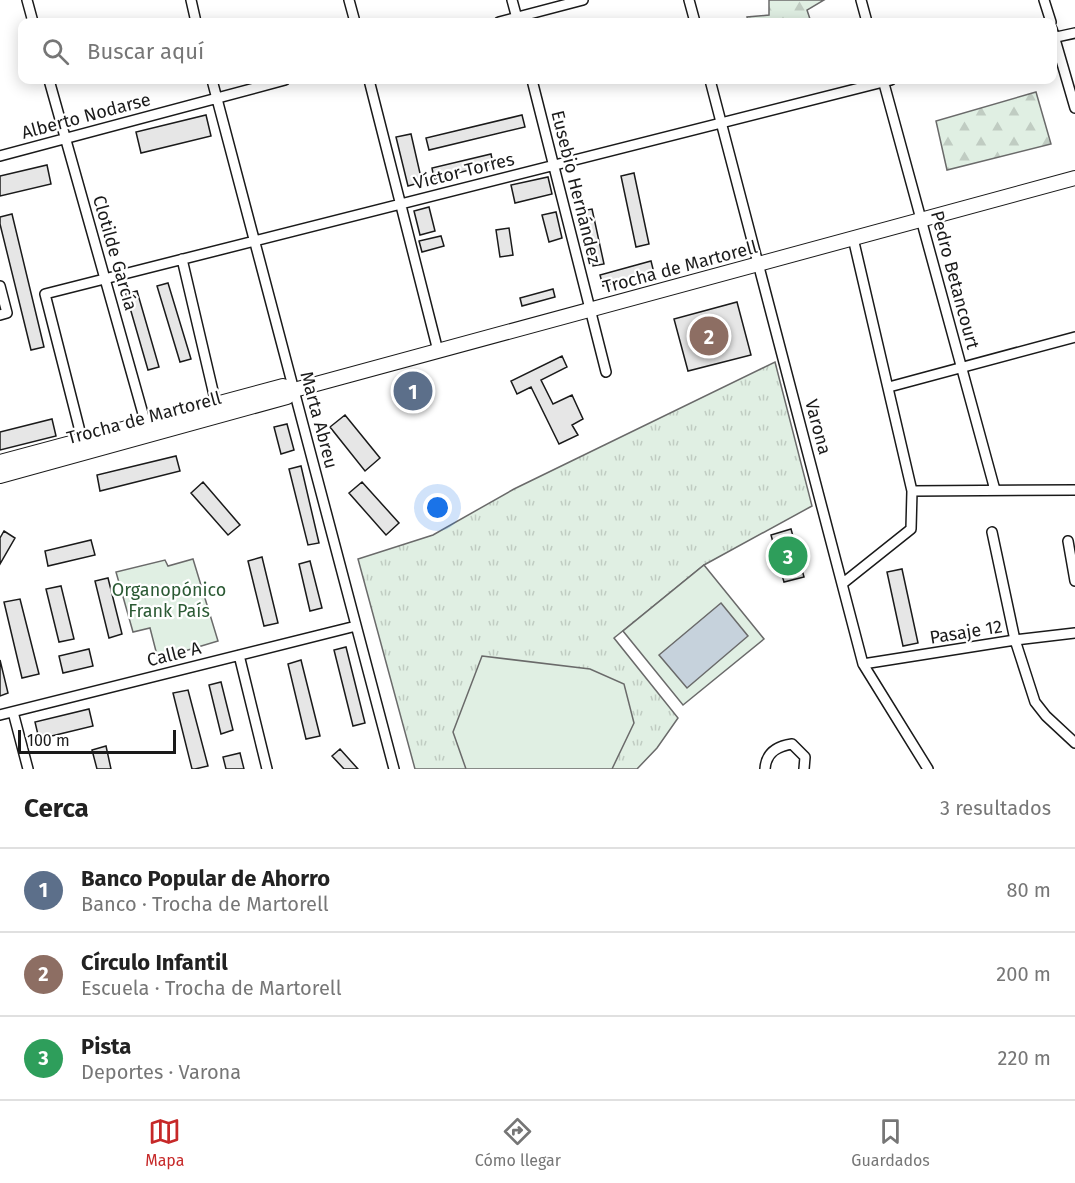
<!DOCTYPE html>
<html lang="es">
<meta charset="utf-8">
<style>
:root{--surface:#fff;--page:#f6f6f6;--text:#222;--muted:#767676;--line:#e0e0e0;--accent:#c62828}
body{margin:0;font-family:"Fira Sans",sans-serif;background:var(--page);color:var(--text)}
.scale{position:absolute;left:18px;bottom:15px;width:158px;box-sizing:border-box;padding-left:6px;border:3px solid #1a1a1a;border-top:0;font-size:16px;line-height:21px;white-space:nowrap;color:#1a1a1a;-webkit-text-stroke:4px #fff;paint-order:stroke}
.you{position:absolute;left:438px;top:508px;width:21px;height:21px;margin:-15px;border:4px solid #fff;border-radius:50%;background:#1a73e8;box-shadow:0 0 0 9px #1a73e833}
.badge{display:grid;place-items:center;width:39px;height:39px;border-radius:50%;background:var(--accent);color:#fff;font-size:20px;font-weight:700}
.pin{position:absolute;translate:-50% -50%;border:3px solid #fff;box-shadow:0 2px 6px #0006}
.list{margin:0;padding:0;list-style:none}
h2{display:flex;justify-content:space-between;align-items:center;height:78px;margin:0;padding:0 24px;font-size:26px}
h2 small{font-size:20px;font-weight:400;color:var(--muted)}
.list li{display:grid;grid-template-columns:39px 1fr auto;gap:18px;align-items:center;box-sizing:border-box;height:84px;padding:0 24px;border-top:2px solid var(--line)}
.list b{display:block;font-size:22px;white-space:nowrap}
.list p{margin:0;font-size:20px;white-space:nowrap;color:var(--muted)}
.list em{font-size:20px;font-style:normal;color:var(--muted)}
.icon{flex:none;width:33px;height:33px;fill:none;stroke:currentColor;stroke-width:2;stroke-linecap:round;stroke-linejoin:round}
.map{position:relative;flex:none;width:1075px;height:769px;overflow:hidden}
.search{position:absolute;background:var(--surface);box-shadow:0 3px 15px #0003;left:18px;right:18px;top:18px;height:66px;display:flex;align-items:center;gap:15px;box-sizing:border-box;padding:0 21px;border-radius:12px;color:var(--muted);font-size:22px}
.sheet{height:330px;background:var(--surface)}
nav{display:flex;justify-content:space-around;align-items:center;box-sizing:border-box;height:84px;border-top:2px solid var(--line);background:var(--surface);font-size:16px;color:var(--muted)}
nav a{display:grid;justify-items:center;gap:3px}
nav .on{color:var(--accent)}
.map>svg:first-child{display:block}
.grass{fill:url(#grass-tufts);stroke:#6a6a6a;stroke-width:1.5}
.forest{fill:url(#forest-firs);stroke:#6a6a6a;stroke-width:1.5}
.green{fill:#e0efe3;stroke:#6a6a6a;stroke-width:1.5}
.water{fill:#c6d2dc;stroke:#6a6a6a;stroke-width:1.5}
.building{fill:#e6e6e6;stroke:#1a1a1a;stroke-width:1.5}
.lines{fill:none;stroke-linecap:round;stroke-linejoin:round}
.street-casing{stroke:#1a1a1a;stroke-width:12}
.secondary-casing{stroke:#1a1a1a;stroke-width:16}
.street{stroke:#fff;stroke-width:9}
.secondary{stroke:#fff;stroke-width:14}
.labels{text-anchor:middle;dominant-baseline:central;stroke-width:4.5;stroke-linejoin:round;paint-order:stroke}
.street-label{font-size:18px;fill:#1a1a1a;stroke:#fff}
.park-label{font-size:18px;fill:#2b5a34;stroke:#fff}
</style>
<div class="map">
<svg width="1075" height="769" viewBox="0 0 1075 769">
<defs>
<pattern id="grass-tufts" width="24" height="20" patternUnits="userSpaceOnUse" patternTransform="scale(1.5)"><rect width="24" height="20" fill="#e0efe3"/><path d="M3 7l-1-3M5 7V3M7 7l1-3M15 17l-1-3M17 17v-4M19 17l1-3" fill="none" stroke="#c0ccc2"/></pattern>
<pattern id="forest-firs" width="22" height="20" patternUnits="userSpaceOnUse" patternTransform="scale(1.5)"><rect width="22" height="20" fill="#e0efe3"/><path d="M5 1l3.5 6h-7zM16 11l3.5 6h-7z" fill="#c0ccc2"/></pattern>
</defs>
<rect width="100%" height="100%" fill="#fff"/>
<path class="grass" d="M775 362 812 506 704 565 614 638 678 718 657 748 637 769H415L358 559 433 535 514 489Z"/>
<path class="forest" d="M769 0H824L807 10 811 22H748L747 17 769 15Z
M1036 92 1051 144 947 170 936 121Z"/>
<path class="green" d="M193 559 218 641 158 659 150 628 133 632 116 572 165 560 168 566Z
M704 565 764 639 683 705 623 631Z
M482 656 590 669 624 684 634 723 612 769H466L453 732Z"/>
<path class="water" d="M721 603 748 636 687 688 659 655Z"/>
<path class="building" d="M206 115 211 136 141 153 136 132Z
M522 115 525 127 429 150 426 138Z
M411 134 422 182 408 186 396 137Z
M491 154 493 164 434 179 432 168Z
M47 165 51 184 0 196V176Z
M634 173 649 244 636 247 621 176Z
M548 177 552 194 515 203 511 185Z
M429 207 435 231 420 235 414 211Z
M592 209 604 264 593 266 581 211Z
M556 212 562 238 549 242 542 215Z
M12 214 44 347 31 350 0 224V217Z
M509 228 513 255 500 257 496 230Z
M441 236 444 246 422 252 419 241Z
M651 261 654 273 603 286 600 275Z
M168 283 191 359 180 362 157 286Z
M553 289 555 297 522 306 520 298Z
M137 291 159 367 148 370 126 294Z
M737 302 751 355 688 371 674 319Z
M562 356 567 367 541 380 553 404 572 395 583 419 572 425 578 435 559 444 531 387 517 394 511 381Z
M422 379 427 398 403 404 398 385Z
M345 415 380 458 365 471 330 427Z
M52 419 56 436 0 450V432Z
M287 424 294 450 281 454 274 427Z
M176 456 180 471 100 491 97 475Z
M301 466 319 543 308 545 289 469Z
M203 482 240 525 228 535 191 493Z
M362 482 399 523 386 535 349 493Z
M791 529 804 577 784 582 771 535Z
M4 531 15 538 0 564V538Z
M91 540 95 555 48 566 45 551Z
M262 557 278 623 264 626 248 561Z
M310 561 322 608 310 611 299 564Z
M902 569 918 643 903 646 887 572Z
M108 578 122 634 109 638 95 581Z
M61 586 74 639 59 642 46 589Z
M20 599 39 674 22 678 4 602Z
M346 647 365 723 353 726 334 650Z
M89 649 93 666 63 673 59 656Z
M0 660 8 693 0 696Z
M301 660 320 736 306 739 288 664Z
M221 682 233 730 221 734 209 685Z
M188 690 208 766 195 769H192L173 693Z
M89 709 93 726 39 739 35 722Z
M106 746 111 769H97L92 750Z
M340 749 358 769H344L332 756Z
M240 753 244 769H226L223 757Z"/>
<g class="lines">
<g class="street-casing">
<path id="street" d="M27 0 33 22
M191 0 196 22
M349 0 355 22
M512 0 518 22
M689 0 695 22
M861 0 867 22
M1044 0 1051 22
M499 22 583 0
M1052 29 1075 108
M1052 38 1075 33
M49 80 147 428
M212 80 394 769
M369 80 438 351
M532 80 606 372
M710 80 863 664 928 769
M883 80 995 490
M0 156 285 80
M182 259 217 408
M0 286 7 313 0 315
M889 387 1075 337
M83 443 45 294 891 80
M912 491 1075 490
M992 532 1015 640 1035 702 1046 716 1075 743
M1068 541 1075 581
M842 584 911 529 912 491 853 238
M239 655 267 769
M863 664 1015 640 1075 633
M13 712 28 769
M0 715 356 626
M765 769C766 752 778 746 792 744L805 757 804 769"/>
</g>
<g class="secondary-casing">
<path id="secondary" d="M0 462 283 386 294 390
M0 476 287 397 294 390 1075 178"/>
</g>
<use href="#street" class="street"/>
<use href="#secondary" class="secondary"/>
</g>
<g class="labels">
<g class="street-label">
<text transform="translate(86 116) rotate(-15)">Alberto Nodarse</text>
<text transform="translate(464 171) rotate(-14)">Víctor Torres</text>
<text transform="translate(576 187) rotate(76)">Eusebio Hernández</text>
<text transform="translate(115 253) rotate(74)">Clotilde García</text>
<text transform="translate(680 267) rotate(-15)">Trocha de Martorell</text>
<text transform="translate(955 280) rotate(75)">Pedro Betancourt</text>
<text transform="translate(144 418) rotate(-15)">Trocha de Martorell</text>
<text transform="translate(319 420) rotate(75)">Marta Abreu</text>
<text transform="translate(818 427) rotate(75)">Varona</text>
<text transform="translate(966 632) rotate(-9)">Pasaje 12</text>
<text transform="translate(174 654) rotate(-14)">Calle A</text>
</g>
<g class="park-label">
<text x="169" y="590">Organopónico<tspan x="169" dy="21">Frank País</tspan></text>
</g>
</g>
</svg>
<div class="scale">100 m</div>
<div class="you"></div>
<div class="pin badge" style="left:413px;top:391px;background:#5c6f8a">1</div>
<div class="pin badge" style="left:709px;top:336px;background:#8d6e63">2</div>
<div class="pin badge" style="left:788px;top:556px;background:#2e9e5b">3</div>
<div class="search"><svg class="icon" aria-label="search" viewBox="0 0 24 24"><circle cx="10" cy="10" r="6"/><path d="M15 15l6 6"/></svg>Buscar aquí</div>
</div>
<section class="sheet">
<h2>Cerca<small>3 resultados</small></h2>
<ul class="list">
<li><span class="badge" style="background:#5c6f8a">1</span><div><b>Banco Popular de Ahorro</b><p>Banco · Trocha de Martorell</p></div><em>80 m</em></li>
<li><span class="badge" style="background:#8d6e63">2</span><div><b>Círculo Infantil</b><p>Escuela · Trocha de Martorell</p></div><em>200 m</em></li>
<li><span class="badge" style="background:#2e9e5b">3</span><div><b>Pista</b><p>Deportes · Varona</p></div><em>220 m</em></li>
</ul>
</section>
<nav>
<a class="on"><svg class="icon" aria-label="map" viewBox="0 0 24 24"><path d="M3 6l6-2 6 2 6-2v14l-6 2-6-2-6 2zM9 4v14M15 6v14"/></svg>Mapa</a>
<a><svg class="icon" aria-label="directions" viewBox="0 0 24 24"><path d="M12 3l9 9-9 9-9-9zM9 14v-3h6M13 9l2 2-2 2"/></svg>Cómo llegar</a>
<a><svg class="icon" aria-label="saved" viewBox="0 0 24 24"><path d="M7 4h10v16l-5-4-5 4z"/></svg>Guardados</a>
</nav>
